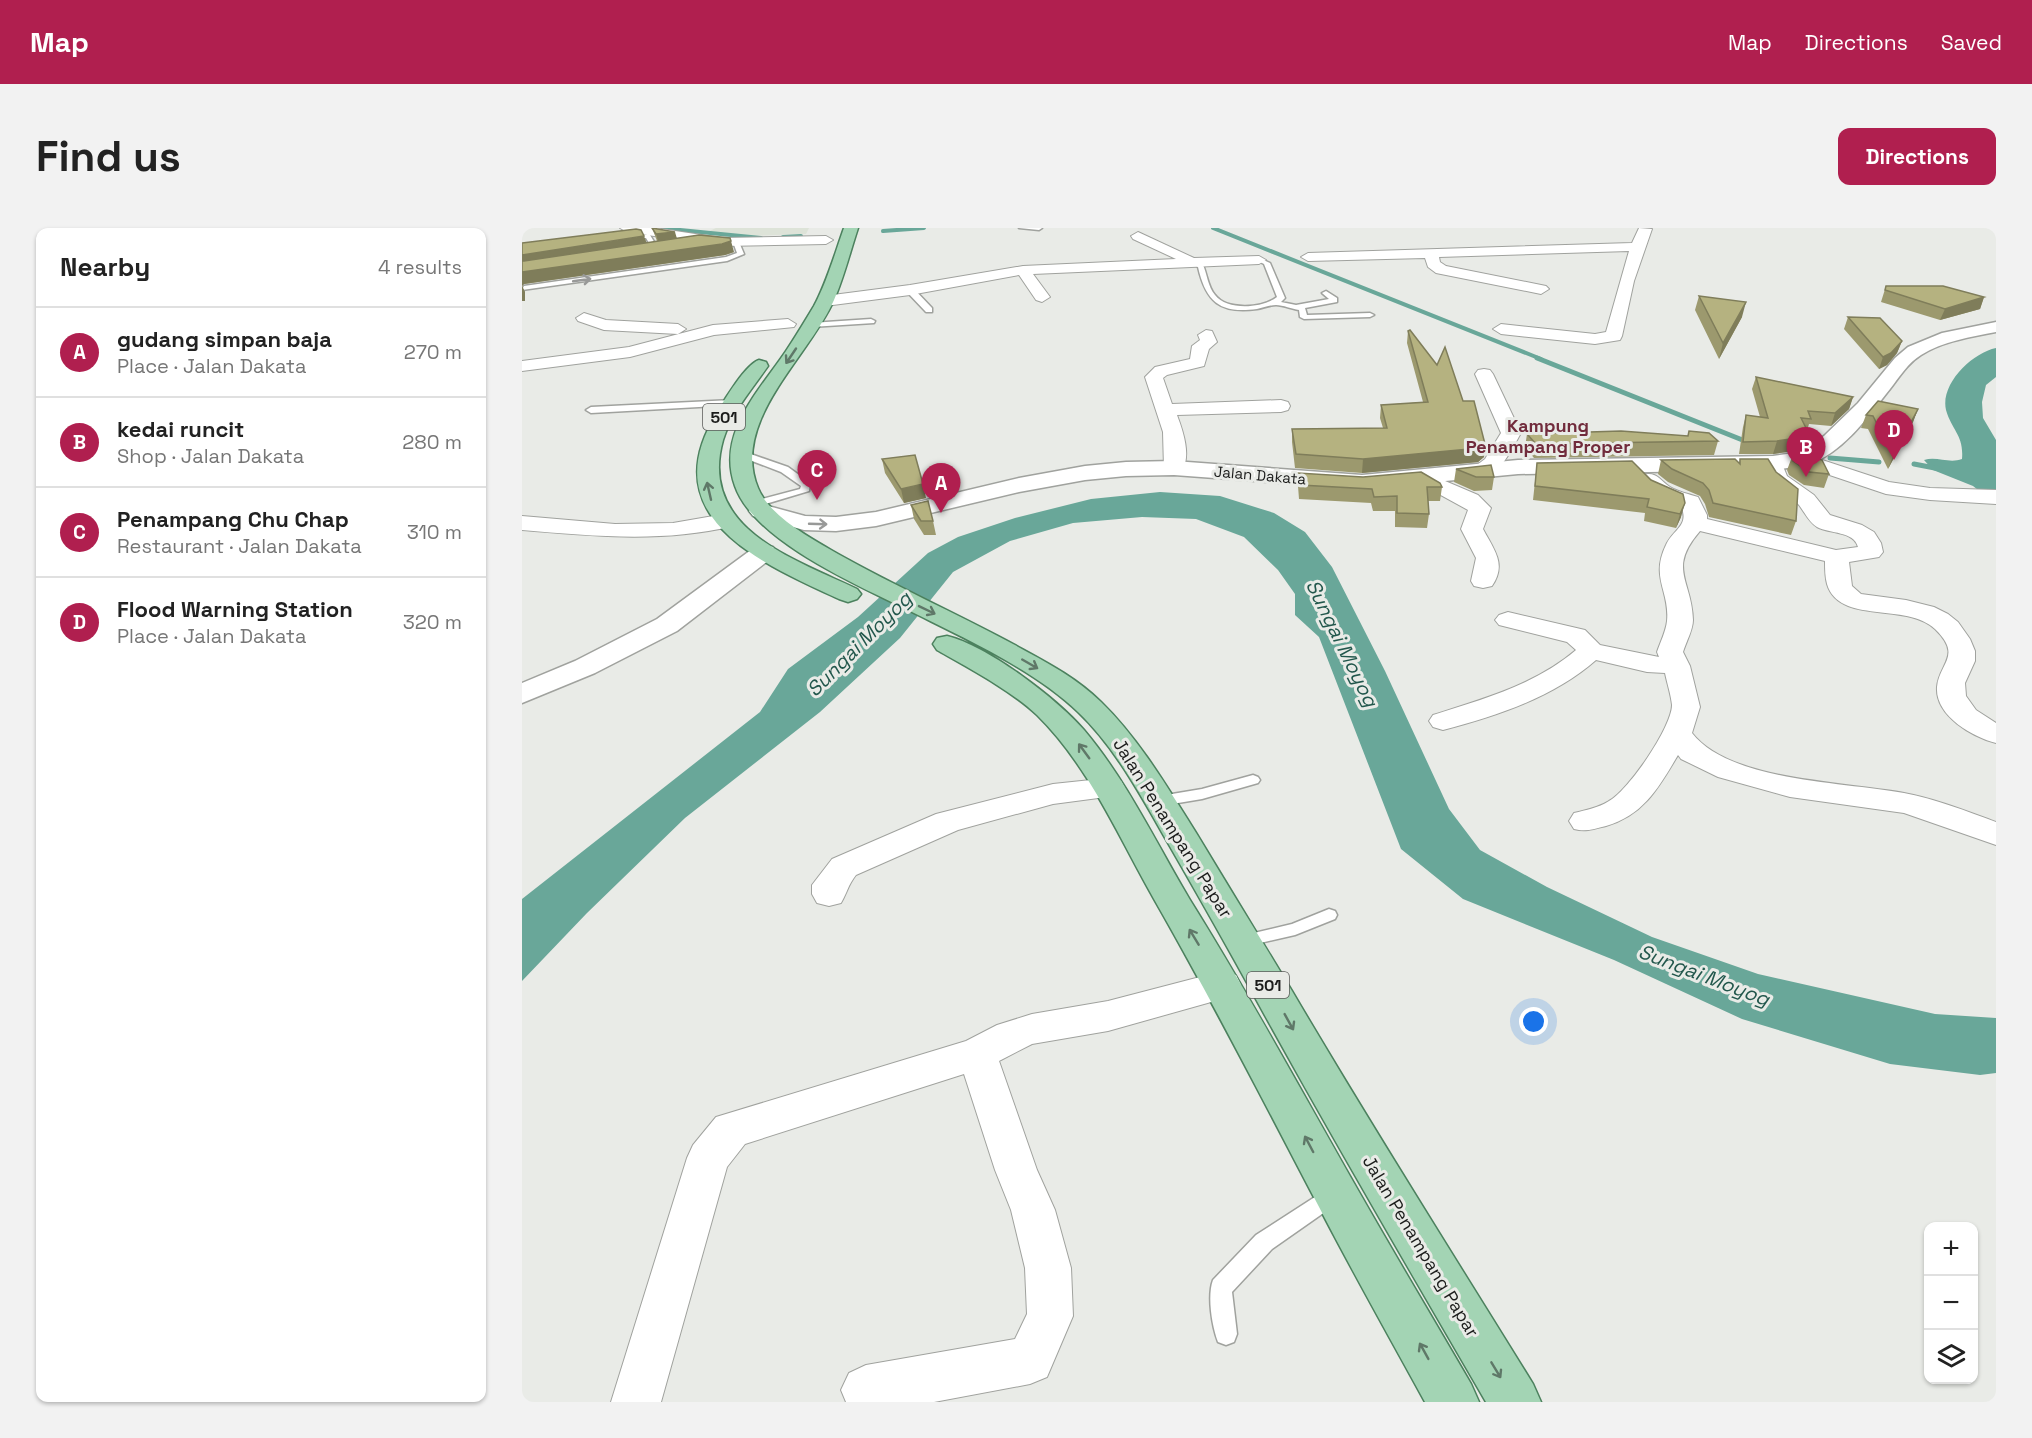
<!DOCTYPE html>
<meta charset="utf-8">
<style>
:root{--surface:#fff;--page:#f2f2f2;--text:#222;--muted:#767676;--line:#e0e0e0;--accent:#b01f4f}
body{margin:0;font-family:"Space Grotesk",sans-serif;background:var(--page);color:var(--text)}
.controls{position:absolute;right:18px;bottom:18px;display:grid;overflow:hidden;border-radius:12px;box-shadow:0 2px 4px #0004}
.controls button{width:54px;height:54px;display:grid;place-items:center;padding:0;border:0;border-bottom:2px solid var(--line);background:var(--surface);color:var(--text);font:30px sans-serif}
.you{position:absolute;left:1012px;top:794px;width:21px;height:21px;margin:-15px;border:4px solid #fff;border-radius:50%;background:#1a73e8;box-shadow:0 0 0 9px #1a73e833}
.badge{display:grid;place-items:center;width:39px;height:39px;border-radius:50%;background:var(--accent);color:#fff;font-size:20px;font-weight:700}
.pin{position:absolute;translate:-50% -50px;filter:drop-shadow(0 2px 3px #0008)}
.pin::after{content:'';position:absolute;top:32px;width:21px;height:18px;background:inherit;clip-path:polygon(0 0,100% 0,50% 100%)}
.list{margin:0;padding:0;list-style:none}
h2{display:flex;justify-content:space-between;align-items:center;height:78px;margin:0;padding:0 24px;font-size:26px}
h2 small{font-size:20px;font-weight:400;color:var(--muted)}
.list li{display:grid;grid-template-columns:39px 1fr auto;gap:18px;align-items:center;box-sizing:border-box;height:90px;padding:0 24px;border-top:2px solid var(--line)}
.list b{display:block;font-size:22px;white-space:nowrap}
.list p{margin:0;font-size:20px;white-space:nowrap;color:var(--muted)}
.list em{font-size:20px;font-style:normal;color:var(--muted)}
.icon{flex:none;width:33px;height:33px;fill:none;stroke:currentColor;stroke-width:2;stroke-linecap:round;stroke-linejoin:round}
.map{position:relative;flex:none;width:1474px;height:1174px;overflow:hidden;border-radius:12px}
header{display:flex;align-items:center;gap:36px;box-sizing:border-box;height:84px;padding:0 30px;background:var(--accent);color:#fff}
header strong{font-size:28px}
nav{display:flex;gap:33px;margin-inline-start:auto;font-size:21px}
.intro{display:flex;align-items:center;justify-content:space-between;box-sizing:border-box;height:144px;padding:0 36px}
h1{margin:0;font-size:42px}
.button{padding:15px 27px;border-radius:12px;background:var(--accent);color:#fff;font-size:21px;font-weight:700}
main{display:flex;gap:36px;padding:0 36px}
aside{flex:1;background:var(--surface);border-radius:12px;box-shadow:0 2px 4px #0004}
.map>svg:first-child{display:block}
.built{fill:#dde3d8}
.water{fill:#69a799}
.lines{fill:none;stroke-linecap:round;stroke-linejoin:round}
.stream-far1{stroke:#69a799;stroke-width:4}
.stream{stroke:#69a799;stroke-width:5}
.lane-casing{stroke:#a0a29e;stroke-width:3}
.street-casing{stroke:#a0a29e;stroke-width:2}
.secondary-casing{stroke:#a0a29e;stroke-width:3}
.primary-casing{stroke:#4c815e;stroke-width:3}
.lane{fill:#fff;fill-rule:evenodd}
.street{fill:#fff;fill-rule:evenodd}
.secondary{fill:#fff;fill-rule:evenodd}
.primary{fill:#a3d4b4;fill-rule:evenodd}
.wall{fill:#9c996e}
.shaded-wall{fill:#7f7d5a}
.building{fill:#b5b280;stroke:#7f7d5a;stroke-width:1.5}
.oneway{stroke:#989998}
.oneway2{stroke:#5f7868}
.labels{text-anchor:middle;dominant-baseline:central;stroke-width:6;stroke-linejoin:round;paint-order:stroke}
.far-street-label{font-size:15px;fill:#1b1c1b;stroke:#e9ebe7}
.shield{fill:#e9ebe7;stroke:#595a58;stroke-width:1.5}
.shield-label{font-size:16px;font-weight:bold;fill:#1b1c1b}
.far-quarter-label{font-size:18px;font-weight:bold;fill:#712b3c;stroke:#e9ebe7}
.street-label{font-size:18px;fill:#1b1c1b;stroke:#e9ebe7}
.water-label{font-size:20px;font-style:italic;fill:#22574c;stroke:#e9ebe7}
</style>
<header>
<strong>Map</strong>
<nav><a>Map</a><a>Directions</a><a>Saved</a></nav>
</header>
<div class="intro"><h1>Find us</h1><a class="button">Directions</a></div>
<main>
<aside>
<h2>Nearby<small>4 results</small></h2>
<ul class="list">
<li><span class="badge">A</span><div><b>gudang simpan baja</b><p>Place · Jalan Dakata</p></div><em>270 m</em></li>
<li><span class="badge">B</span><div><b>kedai runcit</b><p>Shop · Jalan Dakata</p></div><em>280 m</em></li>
<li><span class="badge">C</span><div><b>Penampang Chu Chap</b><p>Restaurant · Jalan Dakata</p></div><em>310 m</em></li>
<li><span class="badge">D</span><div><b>Flood Warning Station</b><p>Place · Jalan Dakata</p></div><em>320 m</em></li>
</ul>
</aside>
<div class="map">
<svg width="1474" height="1174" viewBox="0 0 1474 1174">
<rect width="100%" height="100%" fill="#e9ebe7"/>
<path class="built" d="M194 0H287L284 6 227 8 185 4Z"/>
<path class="water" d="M1474 120V149L1464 157 1460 174 1461 190 1474 212V276L1451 258 1411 242 1402 232C1415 228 1427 236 1440 231 1442 207 1430 203 1424 182 1418 156 1450 125 1474 120Z
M638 264 698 268 752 285 783 304 810 339 863 443 927 581 958 622 1025 659 1130 709 1236 746 1413 786 1474 790V845L1458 847 1368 836 1220 791 1092 732 941 671 879 621 797 409 773 387V366L756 342 722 309 674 291 620 289 551 295 488 313 431 344 378 410 298 484 163 590 65 685 0 753V671L238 484 266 441 336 389 406 325 436 309 493 290 569 271Z"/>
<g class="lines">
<path class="stream-far1" d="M138 0 239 10
M691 0 1019 131
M361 3 402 0
M261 9 279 8"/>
<path class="stream" d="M1015 130 1228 215
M1308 230 1357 234
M1392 236 1418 241"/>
<g class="lane-casing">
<path id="lane" d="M497 0H520L517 2Z
M101 7H128L137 22 132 23 124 10H99Z
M214 12 217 14 222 26 205 33 0 62 2 58 204 29 215 25 211 14Z
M737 30 748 35 763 70 759 74 774 77 807 71 800 65 804 63 815 70V74L783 80 785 87 848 85 852 87 848 89 782 91 778 89 777 82C770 81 761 77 754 77 748 77 741 80 735 81 698 86 684 74 676 39L668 34 671 32 681 37C685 46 686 59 693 67 705 83 741 80 755 69L742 36 734 32Z
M385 60H391L410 80V84H404L385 64Z
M349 91 353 93 352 95 289 99 285 97 289 95Z
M210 172 214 175 213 177 69 185 64 182 69 179Z
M217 224H223L266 239 288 255 287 263 237 278H229V274L278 261 279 258 259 244 217 228Z
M731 547 736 549 738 552 736 555 680 571 638 578 631 573 638 568 680 561Z
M807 681 813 683 815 687 813 691 773 707 721 719 715 717 713 713 715 709 770 696Z
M813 956 820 958 823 965 820 972 750 1021 710 1064 715 1106 712 1114 704 1117 696 1114C690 1098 685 1068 691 1052L734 1007Z"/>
</g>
<g class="street-casing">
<path id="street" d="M98 0H133L200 10 304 8 311 12 304 16 200 18 105 4Z
M1117 0 1130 1 1112 53 1100 108 1098 112 1073 116 979 106 971 101 979 96 1073 106 1084 104 1107 23 917 29 918 34 924 38 1024 58 1027 61 1019 66 914 45 906 39 903 30 786 33 779 29 786 25 1110 15Z
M616 4 672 30 737 28 744 32 737 36 511 46 528 69 520 74 514 72 497 47 388 67 303 78 295 73 303 68 388 57 501 38 654 31 611 11 609 8Z
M62 85 84 92 156 96 164 101 156 106 82 102 56 93 54 90Z
M266 91 274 96 272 99 192 107 108 129 0 143V133L107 119 191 97Z
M684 102 690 103 695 114 687 121 682 138 645 147 641 150 650 176 759 172 766 174 768 178 766 182 759 184 655 187C661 203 670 229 659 244L652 246 645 244 642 240 641 204 623 149 633 139 668 131 670 118 678 112 676 107Z
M962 141 968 142 971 146 999 205C988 224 976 254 950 247L947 243 963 231 979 205 953 146 956 142Z
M1279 225 1367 254 1408 260 1474 262V276L1408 272 1364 266 1272 235 1269 231 1272 227Z
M1251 229 1258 231 1265 248 1292 267 1308 287 1340 297 1352 304 1359 315 1361 324 1357 329 1327 334 1330 358 1339 366 1384 372 1412 379 1426 386 1436 394 1448 411 1453 423V433L1443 455 1444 468 1454 482 1474 495V515C1451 509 1413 488 1415 459 1417 435 1441 428 1413 401 1385 374 1317 397 1305 356 1303 349 1303 341 1303 333L1178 303C1145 341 1170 352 1171 392 1171 402 1164 414 1161 424L1168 438 1178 479 1170 505C1208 554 1325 554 1382 565 1414 571 1444 583 1474 594V617L1382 585 1268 569 1196 549 1159 531 1156 527C1137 559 1122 587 1084 598 1072 601 1064 604 1052 601L1047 593 1052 585C1064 582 1076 580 1087 573 1106 563 1150 499 1150 477 1149 467 1145 455 1143 445L1125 444 1074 432C1032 469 975 488 921 502L911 499 907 493 911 487C961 471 1013 457 1054 422L1045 414 977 397 973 392 977 387 986 384 1063 402 1078 417 1137 429 1135 424C1138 415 1144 403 1145 393 1148 363 1128 350 1144 317 1151 301 1168 298 1159 278L1133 269 1116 251 1120 247C1135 243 1137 252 1148 259 1156 264 1167 266 1176 269L1185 287V291L1314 322 1336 319C1332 303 1308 306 1295 299 1287 294 1283 285 1277 277 1262 260 1247 262 1241 235L1244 231Z
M902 244 956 267 969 280 961 301C972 322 985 336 970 358L961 360 952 358 949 353 954 330 939 301 946 282 895 254 891 250 895 246Z
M203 286 211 288 214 293 211 298C141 315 71 308 0 302V288L93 296 151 295Z
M588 550 599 553 603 560 599 567 531 576 436 602 334 647C326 657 325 665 319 675L307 678 295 675 290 666V657L310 631 414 586 531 556Z
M701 743 714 747 719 757 714 767 586 803 510 816 477 833 515 942 533 982 549 1040 551 1088 525 1149 508 1156 412 1174H324L319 1162 327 1145 344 1137 493 1111 505 1086 503 1040 489 982 473 942 442 846 223 916 205 939 139 1174H89L165 930 171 917 194 889 444 813 475 797 510 786 586 773Z"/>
</g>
<g class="secondary-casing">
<path id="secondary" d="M1474 94V104C1449 109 1421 113 1399 127 1386 135 1378 148 1368 161 1348 186 1323 222 1292 234 1279 239 1265 240 1251 242L996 246 840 261 652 247 604 248 563 252 497 264 354 298 314 303 282 302 231 288 227 283 231 278 239 276 283 288 314 289 354 284 497 250 563 238 604 234 652 233 840 247 996 232 1251 228 1279 224 1302 208 1336 175 1373 130 1386 119 1420 105Z
M242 317 251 319 254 324 251 329 155 403 73 445 0 475V455L53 433 135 391 233 319Z"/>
</g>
<g class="primary-casing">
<path id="primary" d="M322 0H336C328 24 322 49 312 72 287 129 208 193 236 260 248 289 290 311 316 326 373 358 433 385 491 416 522 433 554 449 579 474 618 512 647 562 676 608 707 660 739 711 770 763 848 896 930 1025 1011 1156L1019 1174H964C887 1041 809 908 735 773 706 720 676 667 646 615 620 570 594 520 556 484 513 442 442 410 388 383 337 358 232 313 213 258 194 206 237 163 264 123 274 108 283 93 292 78 305 54 313 25 322 0Z
M237 132 244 134 246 138C230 161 209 185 201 212 176 301 272 331 335 361L339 366 335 371 326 374 317 371C239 335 130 289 195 185 202 172 224 136 237 132Z
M425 408C466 418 534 470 562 502 605 553 634 615 668 672 725 763 776 857 829 950 868 1019 909 1087 949 1156L957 1174H903C867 1108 830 1043 796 977 742 874 690 772 632 671 596 608 567 538 515 487 490 463 445 439 415 422L411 416 415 410Z"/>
</g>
<use href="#lane" class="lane"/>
<use href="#street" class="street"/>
<use href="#secondary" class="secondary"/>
<use href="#primary" class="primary"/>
</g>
<path class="wall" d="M130 0 155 10 212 24 203 27 2 56 0 58 3 64V73H0V15H125L135 13Z
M1364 58 1462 69 1458 81 1418 92 1359 74Z
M1177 68 1220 89 1197 131 1173 82Z
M1326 89 1380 113 1375 125 1365 137 1357 141 1322 101Z
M886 103 941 173 963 216 962 229 956 234 840 245 773 240 770 214V201L861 200 858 190 859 177 901 174 885 115Z
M1234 149 1331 169 1327 181 1309 198 1287 196 1285 203 1282 219 1278 222 1251 226H1217L1221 199 1224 187 1238 189 1230 161Z
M1396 181 1391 194 1366 241 1346 201 1339 200 1344 187Z
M1005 206 1196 213 1192 227 1012 230 1003 219Z
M1270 229 1307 246 1302 260 1282 257 1267 247 1265 242Z
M360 231 404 270 382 275 363 245Z
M1218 231 1274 293 1269 307 1187 289 1183 276 1178 268 1146 254 1136 246 1139 232 1217 235Z
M1015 235 1129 252 1161 266 1159 289 1154 300 1122 293 1123 285 1011 272Z
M934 241 972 249 970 262 952 263 932 254Z
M776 245 920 259 918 273H906L907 286 905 300 873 299V283H851L849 275 777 271 776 258Z
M389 277 411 293 414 307H402L392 291Z"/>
<path class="shaded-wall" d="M153 4 156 14 137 17 134 6Z
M122 8 126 18 0 40V27Z
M209 13 212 24 203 27 2 56 0 58 3 64V73H0V44Z
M1462 69 1458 81 1418 92 1423 81Z
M1224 74 1220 89 1197 131 1201 115Z
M1380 113 1375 125 1365 137 1357 141 1361 129Z
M1331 169 1327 181 1309 198 1313 185Z
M1396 181 1391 194 1366 241 1371 228Z
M1287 206 1282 219 1278 222 1251 226 1255 213Z
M963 216 962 229 956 234 840 245 841 231Z
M401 256 404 270 382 275 379 261Z
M1163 275 1159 289 1154 300 1158 286Z"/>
<path class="building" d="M130 0 153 4 134 6Z
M114 1 119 2 122 8 0 27V15Z
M177 7 208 10 209 13 200 16 0 44V33H2Z
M1364 58H1421L1462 69 1423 81 1363 62Z
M1177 68 1224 74 1201 115Z
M1326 89 1358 90 1380 113 1369 125 1361 129Z
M888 102 915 137 923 119 941 173H952L963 216 958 220 841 231 774 226 770 201 865 200 859 177 906 174 886 103Z
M1234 149 1331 169 1313 185 1286 183 1289 191 1279 190 1287 206 1282 209 1255 213 1221 214 1224 187 1246 190Z
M1356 173 1396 181 1371 228 1351 188 1344 187Z
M1099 203 1166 208 1167 203 1187 205 1196 213 1014 216 1005 206Z
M1284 226 1300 232 1307 246 1287 244 1271 233 1270 229Z
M393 227 401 256 379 261 360 231Z
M1213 231 1218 236V231H1246L1254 244 1276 261 1274 293 1191 275 1187 262 1181 255 1150 241 1139 232Z
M1110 233 1129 252 1161 266 1163 275 1158 286 1125 279 1127 271 1013 258 1015 235Z
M969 237 972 249H954L934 241Z
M899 244 918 255 920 259H905L907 286 875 285V268L852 269 850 261 778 257 776 245 841 249Z
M406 273 411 293H399L389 277Z"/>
<defs><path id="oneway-shaft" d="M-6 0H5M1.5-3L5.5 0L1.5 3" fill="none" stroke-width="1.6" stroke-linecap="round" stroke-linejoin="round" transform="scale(1.5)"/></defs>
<g class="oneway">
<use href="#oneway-shaft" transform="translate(60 52) rotate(-8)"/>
<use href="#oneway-shaft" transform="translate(296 296) rotate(2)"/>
</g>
<g class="oneway2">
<use href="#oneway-shaft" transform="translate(269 128) rotate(124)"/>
<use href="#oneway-shaft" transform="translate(187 263) rotate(-103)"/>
<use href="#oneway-shaft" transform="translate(405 382) rotate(26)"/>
<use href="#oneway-shaft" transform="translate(508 436) rotate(30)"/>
<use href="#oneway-shaft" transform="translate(562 523) rotate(-126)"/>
<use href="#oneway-shaft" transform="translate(672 709) rotate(-121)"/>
<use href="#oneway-shaft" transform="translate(767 794) rotate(61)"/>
<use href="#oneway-shaft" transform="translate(787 916) rotate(-118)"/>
<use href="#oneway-shaft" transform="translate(902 1123) rotate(-119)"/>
<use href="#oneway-shaft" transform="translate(974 1142) rotate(59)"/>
</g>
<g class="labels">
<g class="far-street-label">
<text transform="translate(738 247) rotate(5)">Jalan Dakata</text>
</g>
<g class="shield">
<rect x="181" y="176" width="42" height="26" rx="4.5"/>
<rect x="725" y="744" width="42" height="26" rx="4.5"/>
</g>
<g class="shield-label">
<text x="202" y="189">501</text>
<text x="746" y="757">501</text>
</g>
<g class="far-quarter-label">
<text x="1026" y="197">Kampung<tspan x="1026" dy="21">Penampang Proper</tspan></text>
</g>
<g class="street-label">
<text transform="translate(651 600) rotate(58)">Jalan Penampang Papar</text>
<text transform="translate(899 1018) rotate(59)">Jalan Penampang Papar</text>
</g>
<g class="water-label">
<text transform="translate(820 415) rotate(64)">Sungai Moyog</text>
<text transform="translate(337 416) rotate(-45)">Sungai Moyog</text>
<text transform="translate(1182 747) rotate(21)">Sungai Moyog</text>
</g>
</g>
</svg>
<div class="controls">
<button>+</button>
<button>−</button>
<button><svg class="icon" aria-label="layers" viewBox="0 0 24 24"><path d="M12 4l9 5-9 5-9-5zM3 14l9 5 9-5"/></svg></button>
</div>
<div class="you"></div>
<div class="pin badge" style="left:419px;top:285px">A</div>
<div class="pin badge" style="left:1284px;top:249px">B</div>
<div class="pin badge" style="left:295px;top:272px">C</div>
<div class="pin badge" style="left:1372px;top:232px">D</div>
</div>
</main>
